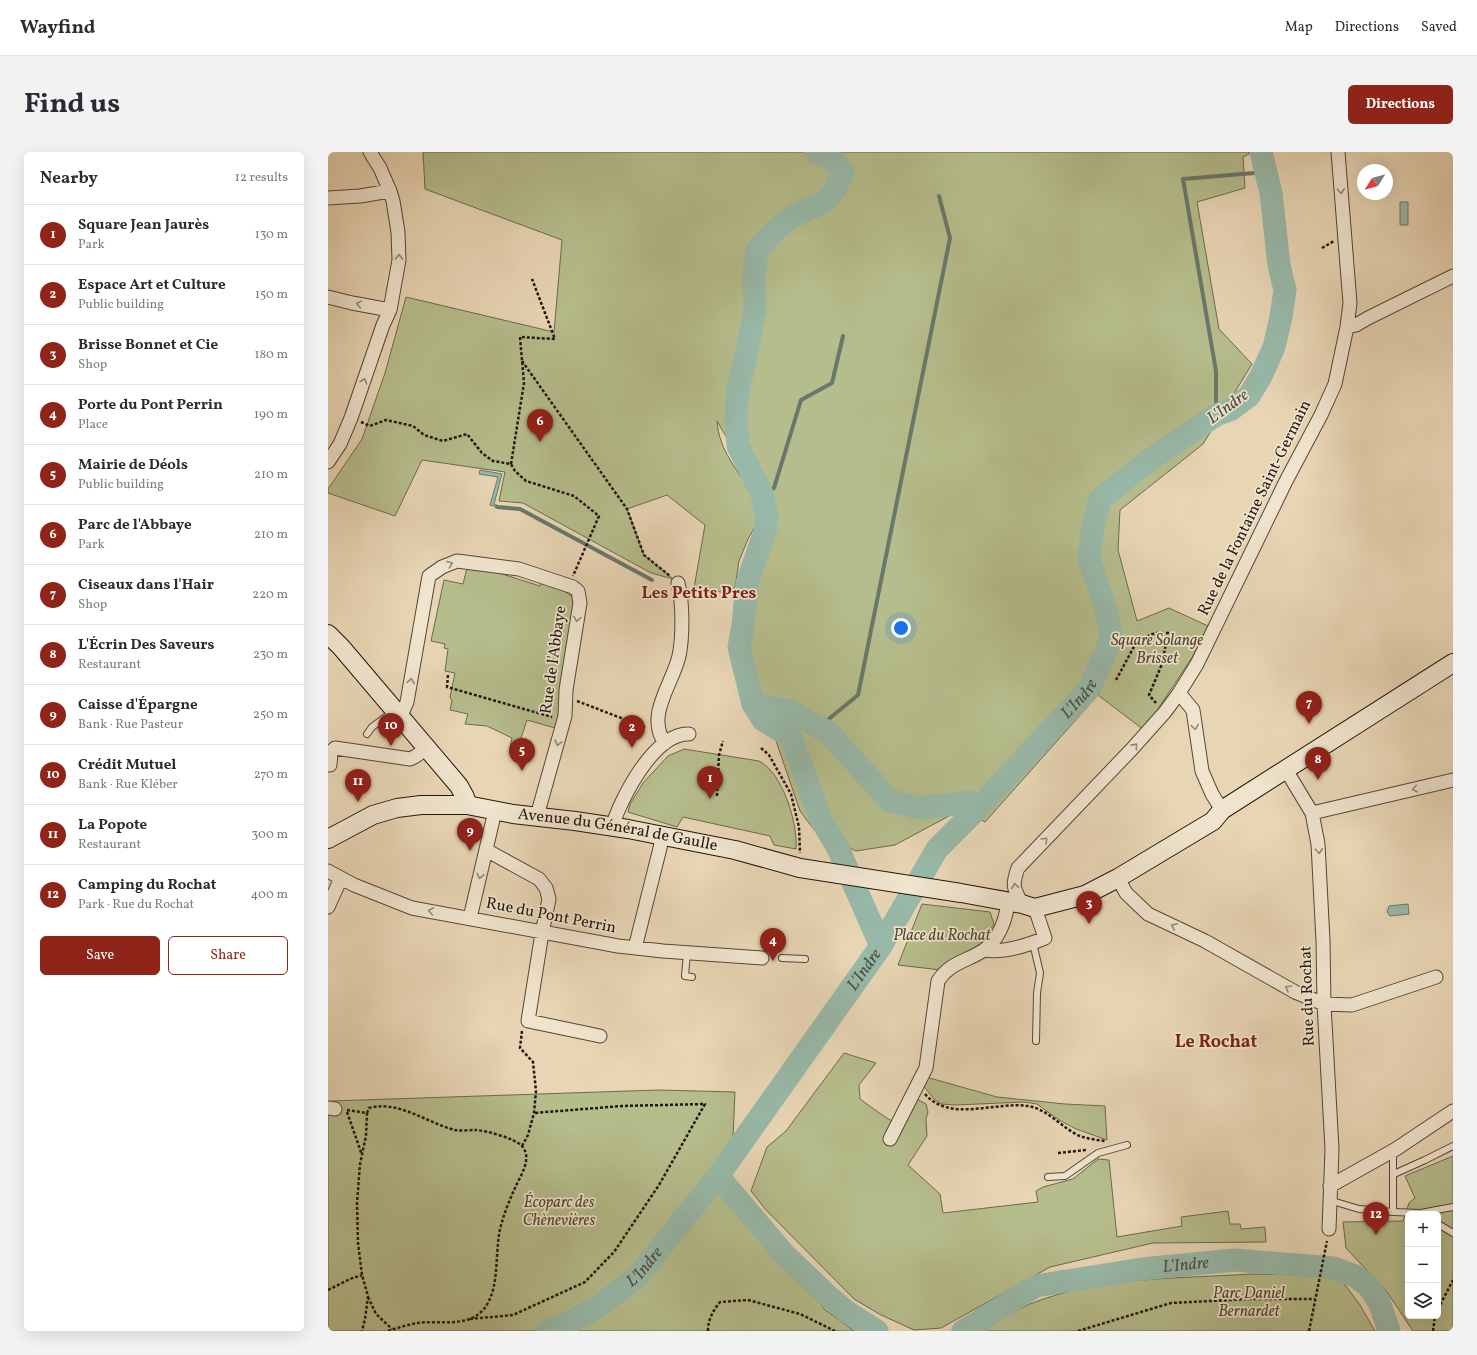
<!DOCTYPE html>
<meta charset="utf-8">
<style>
:root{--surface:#fff;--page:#f2f2f3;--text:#2b2b33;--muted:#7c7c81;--line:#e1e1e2;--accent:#8f2418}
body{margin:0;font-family:Vollkorn,serif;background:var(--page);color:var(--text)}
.controls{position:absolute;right:12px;bottom:12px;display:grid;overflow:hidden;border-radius:6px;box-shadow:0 4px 16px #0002}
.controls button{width:36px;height:36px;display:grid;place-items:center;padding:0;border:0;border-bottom:1px solid var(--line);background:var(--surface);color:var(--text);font:20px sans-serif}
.compass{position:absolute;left:1029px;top:12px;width:36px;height:36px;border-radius:50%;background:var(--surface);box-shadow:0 4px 16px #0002;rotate:233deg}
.you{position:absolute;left:573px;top:476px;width:14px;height:14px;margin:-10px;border:3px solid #fff;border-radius:50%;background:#1a73e8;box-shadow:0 0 0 6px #1a73e833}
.badge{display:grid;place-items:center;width:26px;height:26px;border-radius:50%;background:var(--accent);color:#fff;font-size:13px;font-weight:700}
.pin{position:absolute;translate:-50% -33px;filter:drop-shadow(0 1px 2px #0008)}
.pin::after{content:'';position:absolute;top:21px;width:14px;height:12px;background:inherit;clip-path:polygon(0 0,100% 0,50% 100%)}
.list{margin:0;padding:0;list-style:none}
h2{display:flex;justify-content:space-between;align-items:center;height:52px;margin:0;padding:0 16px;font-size:17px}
h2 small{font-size:13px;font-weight:400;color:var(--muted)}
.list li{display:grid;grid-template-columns:26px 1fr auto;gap:12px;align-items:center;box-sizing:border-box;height:60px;padding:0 16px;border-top:1px solid var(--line)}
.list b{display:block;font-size:15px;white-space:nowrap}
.list p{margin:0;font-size:13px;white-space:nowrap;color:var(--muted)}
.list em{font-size:13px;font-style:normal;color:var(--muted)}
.actions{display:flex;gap:8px;padding:12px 16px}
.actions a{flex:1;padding:9px 0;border:1px solid var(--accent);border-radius:6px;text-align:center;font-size:14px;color:var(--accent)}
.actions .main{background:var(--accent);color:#fff}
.icon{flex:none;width:22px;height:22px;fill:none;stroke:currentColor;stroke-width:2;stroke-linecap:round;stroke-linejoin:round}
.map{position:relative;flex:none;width:1125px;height:1179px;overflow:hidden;border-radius:6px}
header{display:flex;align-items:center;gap:24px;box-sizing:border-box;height:56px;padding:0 20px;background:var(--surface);border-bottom:1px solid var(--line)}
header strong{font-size:19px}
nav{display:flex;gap:22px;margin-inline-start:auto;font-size:14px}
.intro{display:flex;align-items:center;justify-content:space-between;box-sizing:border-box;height:96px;padding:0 24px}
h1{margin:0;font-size:28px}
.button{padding:10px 18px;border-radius:6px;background:var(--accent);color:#fff;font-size:14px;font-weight:700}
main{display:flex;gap:24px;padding:0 24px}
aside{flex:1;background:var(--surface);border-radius:6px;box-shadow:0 4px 16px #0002}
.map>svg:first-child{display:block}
.green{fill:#b6bd8c;stroke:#6c6a4d;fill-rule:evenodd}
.water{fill:#98b9a9;stroke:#69786b}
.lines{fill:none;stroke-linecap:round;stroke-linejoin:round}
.stream{stroke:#69786b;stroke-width:4}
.river{stroke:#98b9a9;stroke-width:23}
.lane-casing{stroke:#544638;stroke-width:8}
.street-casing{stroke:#544638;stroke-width:15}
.secondary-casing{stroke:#23160e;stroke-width:20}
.path{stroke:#23160e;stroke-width:2.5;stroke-dasharray:3 2;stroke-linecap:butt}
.lane{stroke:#f0e4ce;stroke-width:6}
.street{stroke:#f0e4ce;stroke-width:13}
.secondary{stroke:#f0e4ce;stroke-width:18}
.oneway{stroke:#948778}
.labels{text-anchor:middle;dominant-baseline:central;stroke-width:3.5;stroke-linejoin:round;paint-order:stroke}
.street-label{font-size:16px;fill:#23160e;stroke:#f0e4ce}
.park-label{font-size:16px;font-style:italic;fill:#4f4834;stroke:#f0e4ce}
.water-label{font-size:17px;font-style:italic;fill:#4c4f44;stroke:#f0e4ce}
.neighbourhood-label{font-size:17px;font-weight:bold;fill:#7a1f14;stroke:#f0e4ce}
.quarter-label{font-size:18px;font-weight:bold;fill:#7a1f14;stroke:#f0e4ce}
</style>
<header>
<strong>Wayfind</strong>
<nav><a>Map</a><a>Directions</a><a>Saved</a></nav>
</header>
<div class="intro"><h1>Find us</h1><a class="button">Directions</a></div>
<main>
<aside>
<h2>Nearby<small>12 results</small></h2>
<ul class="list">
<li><span class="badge">1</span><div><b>Square Jean Jaurès</b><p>Park</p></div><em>130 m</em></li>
<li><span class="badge">2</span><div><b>Espace Art et Culture</b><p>Public building</p></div><em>150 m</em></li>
<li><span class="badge">3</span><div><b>Brisse Bonnet et Cie</b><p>Shop</p></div><em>180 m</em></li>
<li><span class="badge">4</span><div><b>Porte du Pont Perrin</b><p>Place</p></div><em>190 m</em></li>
<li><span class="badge">5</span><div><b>Mairie de Déols</b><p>Public building</p></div><em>210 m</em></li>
<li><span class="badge">6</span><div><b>Parc de l'Abbaye</b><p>Park</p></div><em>210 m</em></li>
<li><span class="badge">7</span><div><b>Ciseaux dans l'Hair</b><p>Shop</p></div><em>220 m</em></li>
<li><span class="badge">8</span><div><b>L'Écrin Des Saveurs</b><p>Restaurant</p></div><em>230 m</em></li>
<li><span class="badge">9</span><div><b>Caisse d'Épargne</b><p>Bank · Rue Pasteur</p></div><em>250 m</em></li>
<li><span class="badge">10</span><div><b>Crédit Mutuel</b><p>Bank · Rue Kléber</p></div><em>270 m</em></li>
<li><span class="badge">11</span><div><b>La Popote</b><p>Restaurant</p></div><em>300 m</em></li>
<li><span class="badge">12</span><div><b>Camping du Rochat</b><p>Park · Rue du Rochat</p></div><em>400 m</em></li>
</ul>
<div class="actions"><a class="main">Save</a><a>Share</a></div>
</aside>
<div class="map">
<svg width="1125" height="1179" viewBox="0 0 1125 1179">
<rect width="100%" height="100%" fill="#e8d5b4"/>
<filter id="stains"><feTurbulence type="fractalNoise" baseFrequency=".005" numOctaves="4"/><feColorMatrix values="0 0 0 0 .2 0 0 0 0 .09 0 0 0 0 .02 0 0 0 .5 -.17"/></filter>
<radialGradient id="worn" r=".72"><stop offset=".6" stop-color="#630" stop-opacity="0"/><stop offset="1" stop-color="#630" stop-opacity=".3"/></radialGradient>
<path class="green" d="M95 0H921V2L915 5 917 36 869 50 891 177 924 212 875 292 792 358 790 398 809 469 841 456 880 474 865 504 816 578 770 543 657 670 634 657 567 693 528 699 487 679 472 659 408 472 445 365 389 269C391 299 410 318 424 342 427 349 429 359 432 366L420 387 411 409 406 442 366 436 377 373 339 343 299 357 316 403 345 427 323 421 195 351 171 349 177 320 94 308 67 364 0 341V337L34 287 57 221 78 145 226 180 234 88 97 37Z
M139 416 171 421 212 434 214 429 231 435 246 446V463L233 556 227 576 199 568 189 598 182 595 184 586 159 574 137 572 140 562 122 558 124 549 122 545 127 521 117 519 120 497 116 496 117 492 103 489 116 428 135 432Z
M356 597 431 609C455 621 470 672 468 697L446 693 442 684 355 665 349 675 300 660 302 652 315 631 340 604Z
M594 752 662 760 666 772 653 792 613 818 570 813Z
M516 901 548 911 531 933 532 947 557 965 573 974 589 947 598 952 600 960 598 967 599 984 580 1013 612 1042 615 1061 710 1050 708 1039 715 1035 745 1027 770 1007 781 1008 789 1085 854 1074 853 1065 900 1059 902 1072H912L913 1077 937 1075 938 1090 825 1091 722 1115 613 1176 586 1178 553 1163 526 1147 438 1058 423 1039 439 995 458 979Z
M598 925 669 945 737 952 777 954 779 988 748 977 731 968 709 952 696 950 628 953 613 952 606 947 594 932Z
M331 938 407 940 402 1053 411 1056 436 1080 458 1106 496 1157 526 1179H0V956L3 949Z
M1125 1004V1179H1085L1059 1140 1018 1096 1015 1070 1075 1069 1081 1051 1087 1046 1077 1024ZM1080 1062H1110V1164H1080Z
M923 1122 973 1123 1000 1126 1015 1130 1032 1153 1047 1179H654L656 1176C671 1169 686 1159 702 1152 772 1124 849 1127 923 1122Z"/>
<path class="water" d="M1072 50H1080V73H1072Z
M152 318 174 322 166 352 169 353V355L162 353 170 325 151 322Z
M1080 752 1081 762 1062 764 1059 760 1061 754Z"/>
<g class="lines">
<path class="stream" d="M888 263V219L855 27 938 20
M434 342 446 336 473 248 504 231 515 184
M169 355 192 357 324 428
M491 575 530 543 622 86 611 44"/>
<g class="river">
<path d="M488 0 502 6 515 20 507 38 496 50 463 65 451 75 429 98 426 123 427 160 409 244 408 268 410 294 434 342 439 365 437 379 419 431 415 474 411 495 425 552 435 568 463 585 493 668 509 694 553 794"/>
<path d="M425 552 462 559 500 580 562 649 594 656 641 650 650 656"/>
<path d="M390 1024 456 1102 500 1144 519 1160 549 1179"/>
<path id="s1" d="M220 1179 238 1172 268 1156 309 1125 390 1024 553 794 609 697 650 656 761 537 784 485 776 450 761 408 764 379 772 347 823 307 888 263 902 258 921 244 933 224 946 195 953 165 957 138 951 113 943 41 933 0"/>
<path id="s2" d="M635 1179 708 1134 814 1117 907 1108 1006 1116 1027 1124 1041 1135 1052 1152 1061 1179"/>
</g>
<g class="lane-casing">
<path id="lane" d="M39 582 44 575 66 559
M705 791 712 821 709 841 708 889
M359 801 357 824 364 825
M454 806 477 807
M1066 1022 1097 1008 1125 994
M720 1025 737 1024 770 1001 799 993
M1001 1048 1031 1057 1065 1060V999
M1065 1060 1093 1061 1125 1055
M1110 1072 1125 1081"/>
</g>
<g class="street-casing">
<path id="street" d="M0 46 32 44 62 39
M0 145 24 151 62 158
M1019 175 1028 173 1040 166 1125 124
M0 310 12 292 23 266 55 173 62 158 71 108 70 80 65 49 62 39 52 16 42 0
M851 541 865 558 874 619 884 642 894 658
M72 566 79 550 101 424 114 415 129 409 191 417 245 435 250 439 252 451 238 538 237 564 209 664
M337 591C317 564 345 531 351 504 355 485 355 450 350 431
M0 613H2L3 600 7 596 82 607 88 604 99 596
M958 618 984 661 990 692 995 789 996 852 1004 997 1001 1077
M984 661 1125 628
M284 675C293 646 326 581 361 582
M158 698 211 727 218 736 221 747 214 781 200 869 272 884
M0 719 26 733 84 756 290 794 335 799 434 806
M790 726 798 741 820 762 877 789 967 840 996 852 1024 853 1108 825
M694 752C685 736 684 733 690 716L803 598 837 560 851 541 869 512 958 329 993 263 1007 232 1019 175 1022 151 1010 0
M0 755 13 726
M142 766 167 659
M307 796 332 696 334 684
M656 798C676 801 698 794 717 786L707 756
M0 956 7 957
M562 987 598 916 610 829C622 810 640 809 656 798 671 788 678 767 680 750
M1002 1034 1068 997 1125 959"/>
</g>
<g class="secondary-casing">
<g id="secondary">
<path d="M0 482 13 495 131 634 137 645 139 653"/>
<path id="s3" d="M0 687 45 663 69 656 93 653H139L185 662 247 669 300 677 407 698 472 716 633 741 694 752 707 756 757 743 790 726 885 669 894 658 1125 511"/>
</g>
</g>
<path class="path" d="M994 96 1006 89
M194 209 299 357 316 403 342 424
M33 270 42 274 58 268 85 274 96 283 115 289 139 282 154 301 165 309 183 312 187 319 198 329 246 344 271 364 245 424
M183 312 196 231 192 185 227 187 204 127
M120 523 119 535 224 565
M788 528 809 489 827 481H840L834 512 821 543 828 551
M249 549 319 576
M433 596 441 603 463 642 471 675 472 701
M389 644 391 603 395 589
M597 942C622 971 667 949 700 954 720 957 735 977 752 984 760 987 769 988 777 989
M19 958 39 961 38 984 32 1012 29 1051 30 1091 34 1123 40 1144 37 1167 34 1179
M19 960 34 1003
M39 961 41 956C71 948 99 971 127 978 134 979 142 978 148 978 159 979 186 986 194 994 205 1007 192 1024 187 1036 182 1047 177 1059 174 1070 165 1097 174 1136 155 1158 139 1176 111 1168 89 1171 79 1173 69 1176 60 1179
M194 994 200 983 206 961 208 939 205 910 192 896 194 879
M730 1001 758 998
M0 1138 22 1127 34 1123
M40 1145 48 1162 64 1177
M1110 1157 1125 1128
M142 1167 185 1163 257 1130 286 1100 331 1033 377 952 294 954 206 961
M380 1179C380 1167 385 1159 392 1150L420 1148 472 1162 507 1179
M750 1179 843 1151 921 1147H987
M981 1179 999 1089
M1105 1179 1107 1164"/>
<use href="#lane" class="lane"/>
<use href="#street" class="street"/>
<use href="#secondary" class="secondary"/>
</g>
<defs><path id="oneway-chevron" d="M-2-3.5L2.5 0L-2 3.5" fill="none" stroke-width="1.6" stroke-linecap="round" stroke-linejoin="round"/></defs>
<g class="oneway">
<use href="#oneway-chevron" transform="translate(1013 39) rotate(86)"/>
<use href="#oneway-chevron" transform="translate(71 105) rotate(-89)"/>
<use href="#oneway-chevron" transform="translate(31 152) rotate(-170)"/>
<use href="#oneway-chevron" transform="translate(36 229) rotate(-71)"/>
<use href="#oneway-chevron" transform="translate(122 412) rotate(-21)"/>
<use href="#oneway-chevron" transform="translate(249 467) rotate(99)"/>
<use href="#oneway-chevron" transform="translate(83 529) rotate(-80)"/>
<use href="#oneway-chevron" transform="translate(867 575) rotate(81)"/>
<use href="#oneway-chevron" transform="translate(230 591) rotate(105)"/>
<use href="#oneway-chevron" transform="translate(807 594) rotate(-48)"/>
<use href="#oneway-chevron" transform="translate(1087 637) rotate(167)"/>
<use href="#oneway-chevron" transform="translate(717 688) rotate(-46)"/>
<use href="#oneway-chevron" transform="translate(991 699) rotate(87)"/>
<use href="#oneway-chevron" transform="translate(152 724) rotate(103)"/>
<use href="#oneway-chevron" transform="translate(687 734) rotate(-98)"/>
<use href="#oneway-chevron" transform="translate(103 759) rotate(-170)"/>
<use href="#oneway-chevron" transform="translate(846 774) rotate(-155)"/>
<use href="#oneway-chevron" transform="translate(960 836) rotate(-150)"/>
</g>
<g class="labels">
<g class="street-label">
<text transform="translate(927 356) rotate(-64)">Rue de la Fontaine Saint-Germain</text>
<text transform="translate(226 508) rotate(-82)">Rue de l'Abbaye</text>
<text stroke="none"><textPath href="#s3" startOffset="299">Avenue du Général de Gaulle</textPath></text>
<text transform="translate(223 764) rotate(11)">Rue du Pont Perrin</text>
<text transform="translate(980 844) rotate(-92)">Rue du Rochat</text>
</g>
<g class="park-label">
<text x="829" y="489">Square Solange<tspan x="829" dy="18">Brisset</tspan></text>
<text x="614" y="784">Place du Rochat</text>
<text x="231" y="1051">Écoparc des<tspan x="231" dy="18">Chènevières</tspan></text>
<text x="921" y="1142">Parc Daniel<tspan x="921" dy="18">Bernardet</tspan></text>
</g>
<g class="water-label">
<text transform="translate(900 255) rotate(-36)">L'Indre</text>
<text stroke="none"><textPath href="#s1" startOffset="835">L'Indre</textPath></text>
<text stroke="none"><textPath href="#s1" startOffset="487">L'Indre</textPath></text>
<text stroke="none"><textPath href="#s2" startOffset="237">L'Indre</textPath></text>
<text stroke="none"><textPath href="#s1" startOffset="117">L'Indre</textPath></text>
</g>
<g class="neighbourhood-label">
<text x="371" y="441">Les Petits Pres</text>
</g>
<g class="quarter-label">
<text x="888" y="890">Le Rochat</text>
</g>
</g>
<rect width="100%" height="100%" filter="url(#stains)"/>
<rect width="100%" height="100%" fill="url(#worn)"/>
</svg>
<div class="controls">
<button>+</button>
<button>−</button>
<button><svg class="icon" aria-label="layers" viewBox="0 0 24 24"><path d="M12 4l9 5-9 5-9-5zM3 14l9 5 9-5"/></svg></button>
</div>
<svg class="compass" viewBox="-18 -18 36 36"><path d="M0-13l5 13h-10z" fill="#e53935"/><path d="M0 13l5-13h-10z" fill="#7c7c81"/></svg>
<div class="you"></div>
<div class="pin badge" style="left:382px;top:647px">1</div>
<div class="pin badge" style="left:304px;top:596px">2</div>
<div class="pin badge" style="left:761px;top:772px">3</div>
<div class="pin badge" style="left:445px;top:809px">4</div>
<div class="pin badge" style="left:194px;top:619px">5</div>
<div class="pin badge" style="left:212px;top:290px">6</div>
<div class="pin badge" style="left:981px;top:572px">7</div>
<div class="pin badge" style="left:990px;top:628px">8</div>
<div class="pin badge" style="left:142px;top:699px">9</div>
<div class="pin badge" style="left:63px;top:594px">10</div>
<div class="pin badge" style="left:30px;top:650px">11</div>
<div class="pin badge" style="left:1048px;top:1083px">12</div>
</div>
</main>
